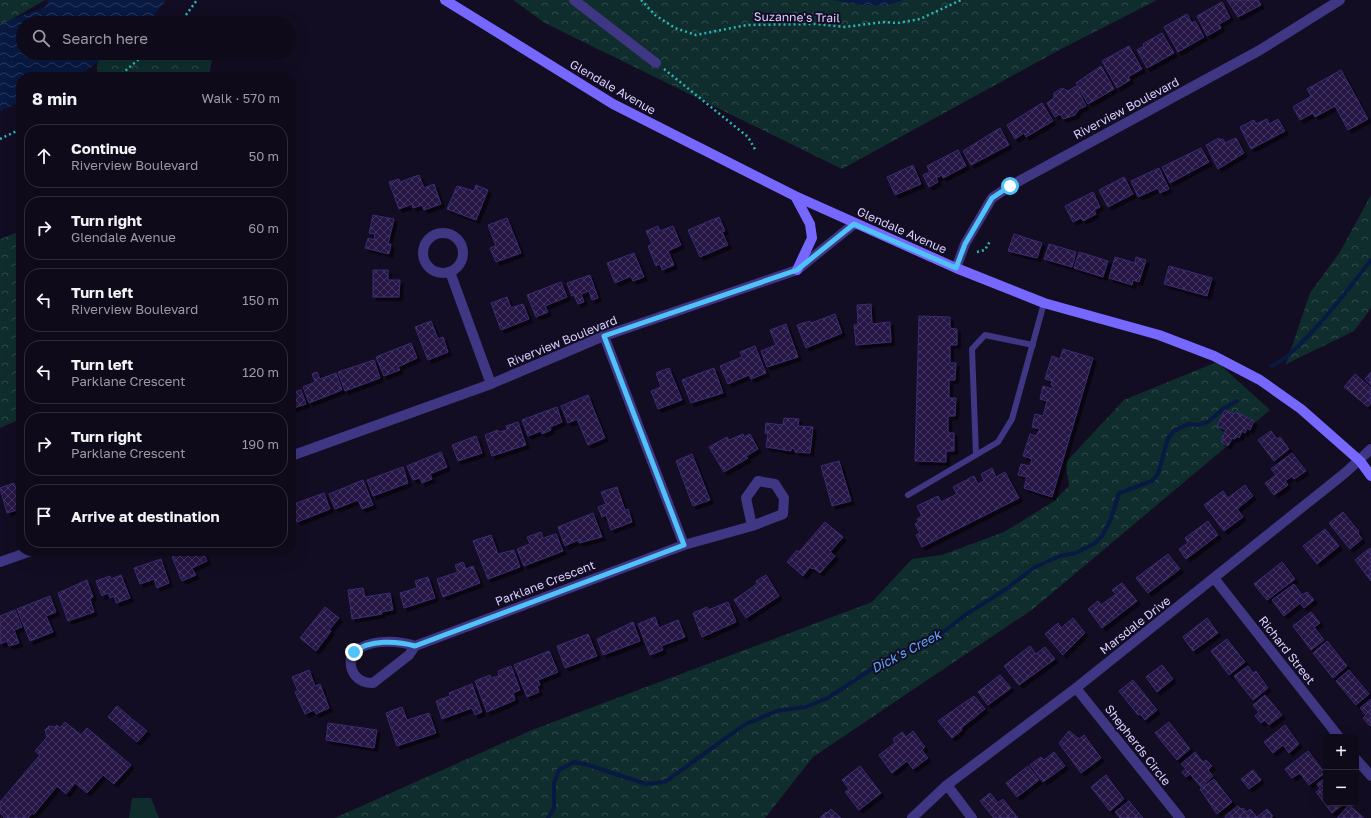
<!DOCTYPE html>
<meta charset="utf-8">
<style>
:root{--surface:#0e0a1a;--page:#1c1827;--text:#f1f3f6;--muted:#9b9aa2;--line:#2e2b39}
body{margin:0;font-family:"Golos Text",sans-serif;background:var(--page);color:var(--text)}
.controls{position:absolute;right:12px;bottom:12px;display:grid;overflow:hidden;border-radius:8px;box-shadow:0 4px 16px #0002}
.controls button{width:36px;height:36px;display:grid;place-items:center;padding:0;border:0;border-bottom:1px solid var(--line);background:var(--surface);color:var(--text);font:20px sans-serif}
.stop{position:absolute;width:12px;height:12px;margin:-9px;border:3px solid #4fc3f7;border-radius:50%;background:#fff}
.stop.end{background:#4fc3f7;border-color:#fff;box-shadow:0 1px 4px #0008}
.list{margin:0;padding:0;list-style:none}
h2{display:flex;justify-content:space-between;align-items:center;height:52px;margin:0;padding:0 16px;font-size:17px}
h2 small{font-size:13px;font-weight:400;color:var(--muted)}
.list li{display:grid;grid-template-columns:26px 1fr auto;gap:12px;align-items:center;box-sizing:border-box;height:64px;margin:0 8px 8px;padding:0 8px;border:1px solid var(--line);border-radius:16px}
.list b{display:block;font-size:15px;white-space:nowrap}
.list p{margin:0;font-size:13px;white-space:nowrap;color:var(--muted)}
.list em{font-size:13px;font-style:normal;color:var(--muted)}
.icon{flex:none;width:22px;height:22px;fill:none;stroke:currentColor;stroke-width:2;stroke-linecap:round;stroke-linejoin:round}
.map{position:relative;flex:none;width:1371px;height:818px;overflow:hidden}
.search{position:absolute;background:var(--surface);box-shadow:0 4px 16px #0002;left:16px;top:16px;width:280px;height:44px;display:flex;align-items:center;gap:10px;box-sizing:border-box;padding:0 14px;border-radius:22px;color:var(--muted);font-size:15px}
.panel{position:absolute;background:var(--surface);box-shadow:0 4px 16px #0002;left:16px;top:72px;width:280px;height:484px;border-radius:16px}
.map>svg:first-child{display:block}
.forest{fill:url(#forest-crowns)}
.green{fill:#102d2e}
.water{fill:url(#water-waves)}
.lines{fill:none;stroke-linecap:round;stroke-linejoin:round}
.stream{stroke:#081942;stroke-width:4}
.building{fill:url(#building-cross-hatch);stroke:#3d2a72;filter:url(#shadow)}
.path{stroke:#2ab7b9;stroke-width:2.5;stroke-dasharray:2 3;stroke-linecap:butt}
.service{stroke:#3f3684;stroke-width:6}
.minor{stroke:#3f3684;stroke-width:10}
.tertiary{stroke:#3f3684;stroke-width:10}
.secondary{stroke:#7667ff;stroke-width:10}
.route{stroke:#4fc3f7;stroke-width:5}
.labels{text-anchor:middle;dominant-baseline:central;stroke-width:4;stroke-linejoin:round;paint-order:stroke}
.street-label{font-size:12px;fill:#d8d0ff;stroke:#130d23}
.water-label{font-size:13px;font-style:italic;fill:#5ea8ff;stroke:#130d23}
</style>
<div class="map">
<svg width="1371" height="818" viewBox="0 0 1371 818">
<defs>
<pattern id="forest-crowns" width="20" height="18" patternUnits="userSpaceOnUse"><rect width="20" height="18" fill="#102d2e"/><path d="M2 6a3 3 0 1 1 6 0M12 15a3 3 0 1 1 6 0" fill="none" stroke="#324a4d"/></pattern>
<pattern id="water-waves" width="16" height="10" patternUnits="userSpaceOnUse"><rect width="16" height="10" fill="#081942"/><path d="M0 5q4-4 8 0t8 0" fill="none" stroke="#2b395e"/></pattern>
<pattern id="building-cross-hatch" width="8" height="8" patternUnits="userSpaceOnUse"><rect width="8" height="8" fill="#251845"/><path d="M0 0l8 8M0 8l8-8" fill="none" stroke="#443961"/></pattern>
<filter id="shadow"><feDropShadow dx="3.5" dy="3.5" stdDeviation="0" flood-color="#0009"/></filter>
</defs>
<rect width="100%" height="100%" fill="#130d23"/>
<path class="forest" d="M0 0H45L0 26Z
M513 0H1157L1061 49 842 169 545 23Z
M98 53H208L212 58 209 77H97Z
M1371 195V308L1354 331 1286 364 1310 293 1340 252Z
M21 231V419L0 428V239Z
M1217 362 1270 410 1033 609 813 757 765 818H335L532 730 872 602 912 559 942 555 1004 532 1053 502 1069 486 1066 462 1124 400Z"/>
<path class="green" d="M132 798H151L159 818H129Z"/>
<path class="water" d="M49 0H166L148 23H23V53H109L78 77H21V102L0 111V24L45 7Z
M832 0H903C880 10 855 4 832 0Z"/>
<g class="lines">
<path class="stream" d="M1271 366C1295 359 1354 283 1371 260
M548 818 554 808V783L559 770 574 762 585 764 646 784 665 782 744 725 777 711 805 707 828 698 890 657 942 633 965 615 1006 589 1035 567 1060 556 1076 553 1095 543 1102 536 1111 519 1119 493 1152 481 1158 474 1168 438 1174 431 1188 424 1198 425 1208 422 1223 409 1237 401"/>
</g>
<path class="building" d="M1227 0H1258L1261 5 1238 17Z
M1222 2 1230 18 1219 24 1221 28 1207 36 1197 16Z
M1187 14 1192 23 1195 21 1204 37 1178 52 1164 27Z
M1162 33 1174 53 1147 68 1137 50 1144 46 1143 44Z
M1129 46 1142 69 1128 77 1130 80 1117 88 1102 61Z
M1101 66 1114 89 1088 104 1076 83Z
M1341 70 1368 119 1348 130 1335 106 1315 117 1313 113 1300 120 1293 107 1311 96 1307 89Z
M1076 86 1086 106 1079 109 1075 115 1063 119 1060 114 1055 117 1047 103 1054 98V93L1062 88 1068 91Z
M1042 103 1053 121 1026 137 1024 133 1015 139 1007 125Z
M1267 119 1269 124 1278 119 1285 131 1251 149 1240 127 1254 120 1256 124Z
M1000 128 1009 145 971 165 963 151Z
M1219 138 1220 140 1223 139 1225 143 1236 138 1244 153 1218 169 1206 145Z
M1201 148 1209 162 1170 183 1162 167Z
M958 150 966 166 943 178 942 175 936 178 938 182 929 187 923 175 930 172 927 166Z
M913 165 921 184 895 195 887 177Z
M1159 168 1169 189 1160 193 1158 188 1138 197 1131 181Z
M419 175 424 188 434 184 441 204 424 210 422 205 413 208 412 204 399 209 389 182 399 179 400 182Z
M1124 177 1133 194 1108 207 1099 190Z
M476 185 488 190 476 220 447 209 457 186 474 191Z
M1093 192 1100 207 1094 210 1096 214 1083 221 1081 218 1073 222 1065 206Z
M373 215 394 219 388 244H391L389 254 365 248 368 238 374 240 375 234 369 233Z
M719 217 725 231 722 232 728 245 700 257 688 230Z
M507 218 521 253 496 262 490 248 496 246 488 225Z
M658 226 660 231 673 226 681 245 668 251 674 265 662 270 660 264 656 266 648 246 652 244 646 231Z
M1014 234 1042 243 1037 258 1008 251Z
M1049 244 1076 252 1072 267 1044 259Z
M1079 252 1108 261 1103 277 1074 268Z
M634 253 644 277 633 281 631 276 615 283 607 263Z
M1115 257 1135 263 1136 257 1146 260 1139 282 1133 280 1132 285 1109 278Z
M1169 266 1212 278 1207 296 1164 284Z
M373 270H388V280H400L399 297H373Z
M590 275 598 298 592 300 589 291 581 294 584 302 578 304 574 295 572 296 567 283Z
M561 282 567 297 545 306 548 312 536 317 527 295Z
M507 297 511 308 523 304 529 319 501 330 491 303Z
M871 304 872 324 890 322 891 342 856 345 854 325H858L857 305Z
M835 314 842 333 806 348 797 325 810 321 811 323Z
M919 316 950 317V328L957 329V345H950V363H956L955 380H949V398H956L955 416H948V433H954V451H946V462L915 461Z
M431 321 438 339 443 337 448 352 428 360 415 327Z
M786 324 798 357 767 367 761 351 776 345 770 330Z
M411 343 417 358 398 367 400 370 384 376 376 357Z
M755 346 766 373 751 379 749 375 728 384 720 366 742 357 740 352Z
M1063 349 1093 358 1052 497 1024 488 1027 477 1018 475 1021 464 1030 466 1032 459 1023 456 1030 434 1036 436 1040 429 1032 427 1035 414 1043 416 1047 401 1040 399 1043 386 1052 389 1053 385H1051L1052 381 1045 379 1052 356 1060 359Z
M374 360 380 378 345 391 338 372Z
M669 368 682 400 658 409 651 391 661 387 656 373Z
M714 368 723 393 691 403 682 380Z
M317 372 320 379 336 373 342 390 309 403 303 387 315 382 312 374Z
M1371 372V385L1365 379Z
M1355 374 1371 388V403L1368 407 1344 387Z
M291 385 294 392 301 390 306 404 291 409Z
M588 395 605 438 588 445 577 419 568 423 561 406Z
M557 407 562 422 550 427 551 430 542 434 541 431 528 436 522 420Z
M1225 410 1234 414 1236 412 1254 421 1250 430 1247 428 1245 433 1242 431 1239 438 1237 436 1235 439 1232 438 1228 446 1221 442 1226 430 1217 426Z
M784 418 799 419 798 426 813 427 810 453 795 452V449L791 448V451L766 447 768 434 765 433 766 423 783 425Z
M518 422 526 445 492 456 485 435 498 430 499 432 507 430 506 426Z
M1271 431 1277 439 1280 437 1289 449 1274 461 1258 440Z
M743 434 744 437 750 434 758 449 746 456 748 458 724 472 709 447 727 437 729 440Z
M476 436 482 453 458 461 452 445Z
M441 452 447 467 430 474 432 479 422 483 420 478 413 480 407 466Z
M1292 453 1306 471 1294 479 1292 476 1285 481 1288 485 1274 495 1265 483 1276 475 1271 469Z
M692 454 710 500 693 506 676 461Z
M839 461 851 501 832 506 821 466Z
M403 467 408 483 373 496 367 480Z
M992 468 996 477 1005 472 1019 498 922 547 916 535 920 533 915 524 919 522 917 519 922 516 917 506 938 496 941 502 957 494 953 487 974 476 978 484 984 481 981 474Z
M363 480 373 505 362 509 358 500 335 509 329 494Z
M14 483 18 495 21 494V509L7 513 0 488Z
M1245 485 1253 496 1237 509 1243 517 1224 531 1204 505 1223 491 1228 498Z
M617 487 625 510 628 509 632 522 611 530 606 515 602 517 598 507 606 504 601 492Z
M324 493 330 509 297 522 291 505Z
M1343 512 1359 532 1358 533 1362 539 1350 549 1329 523Z
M593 513 602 537 579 543 578 540 565 546 558 527Z
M1208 521 1218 535 1186 559 1179 549 1188 543 1185 538Z
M825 522 843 537 830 552 835 556 820 573 813 568 812 569 810 567 803 576 787 562 797 550 799 552Z
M1325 529 1339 546 1317 564 1303 546Z
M541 532 543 538 556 534 563 551 524 566 517 549 530 544 527 537Z
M491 535 498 554 514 550 520 567 488 579 473 541Z
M1370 548 1371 550V581L1355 560Z
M186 551H203L207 561 192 568 196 575 182 581 172 557Z
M1168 554 1180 569 1148 593 1136 578Z
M161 559 169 583 157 588 154 579 140 584 134 568Z
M463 562 466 569 473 566 480 583 443 597 437 579 458 572 455 565Z
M1282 562 1295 579 1267 600 1254 584Z
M121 575 130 598 116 603 114 596 110 598 108 593 102 596 96 581 110 576 111 579Z
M766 575 779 596 746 618 734 600 757 584 756 581Z
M428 577 435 598 404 608 400 593 417 588 415 581Z
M87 580 93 597 90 599 94 612 68 621 58 593Z
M1122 583 1137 601 1102 628 1088 609 1098 601 1101 605 1116 594 1112 590Z
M1294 584 1302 595 1307 592 1314 600 1304 608 1300 603 1284 616 1272 600Z
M363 588 365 597 390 593 393 610 381 612 382 614 352 619 348 590Z
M50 596 56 612 46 616 53 632 30 641 17 609Z
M728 602 736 622 702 637 693 613 707 607 708 610Z
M325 607 339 618 329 630 331 631 316 651 300 638Z
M15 610 22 627 14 630 19 643 9 646 7 641 0 644V616Z
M1311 612 1320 623 1314 627 1324 640 1311 650 1293 626Z
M655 617 659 628 678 620 685 637 661 646 663 650 650 655 638 624Z
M1073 618 1085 633 1063 655 1045 634 1058 623 1061 628Z
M1207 618 1218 633 1193 651 1183 637Z
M633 622 640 641 603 655 597 639Z
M588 634 597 656 565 668 557 646Z
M1227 639 1245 662 1229 675 1211 651Z
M1327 641 1347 666 1333 678 1313 653Z
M1030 646 1036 654 1045 647 1055 659 1019 685 1004 666Z
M549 651 558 672 538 680 540 685 537 686 539 692 527 697 514 665Z
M1162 665 1173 679 1157 692 1146 677Z
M511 666 520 690 513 693 515 700 487 712 475 681 490 675 491 678 499 676 498 671Z
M1248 666 1253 673 1256 671 1268 688 1253 700 1234 676Z
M309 670 315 686 320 684 329 708 316 714 314 710 305 714 295 692 298 691 292 677Z
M1349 670 1369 694 1356 705 1336 681Z
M1000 675 1011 688 988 705 978 692Z
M1133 680 1157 710 1145 720 1140 714 1138 715 1119 691Z
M472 684 482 712 475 715 472 708 442 719 436 701 450 696 449 693Z
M1265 695 1282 715 1269 725 1265 720 1261 723 1255 716 1259 712 1253 705Z
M974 696 985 709 961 728 962 730 952 738 938 721Z
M1371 699V725L1370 726 1363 718 1366 715 1360 708Z
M117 706 131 718 122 729 108 717Z
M402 707 407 720 429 713 436 733 397 746 386 713Z
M132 719 147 731 137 742 123 730Z
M65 722 81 735 87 728 131 765 114 784 103 775 87 793 75 783 66 794 57 786 34 814 32 813 28 818H5L0 813V802L40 755 35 751 47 737 45 730 49 726 55 727 57 725 60 728Z
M1169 722 1190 749 1177 760 1155 733Z
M328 723 377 730 374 748 326 740Z
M1285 725 1299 744 1289 753 1283 745 1273 753 1264 742Z
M913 731 925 747 922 750 928 758 913 769 907 761 892 773 879 755 895 743 893 739 902 732 906 737Z
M1069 731 1079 739 1084 735 1101 758 1081 773 1059 743Z
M1308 751 1325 773 1309 785 1300 773 1292 778 1285 769Z
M1054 752 1065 766 1043 782 1030 765 1041 757 1044 760Z
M1195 752 1203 762 1206 760 1212 766 1208 770 1213 776 1201 787 1190 774 1186 777 1182 772 1186 769 1181 764Z
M860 766 881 793 859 810 845 792 849 789 842 780Z
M1028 766 1039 780 1017 797 1006 783Z
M1253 770 1261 780 1249 789 1241 779Z
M1106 775 1124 799 1110 811 1091 787Z
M1326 777V803H1345L1332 813 1316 792 1320 789 1317 784Z
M1214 779 1232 802 1217 814 1200 789Z
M990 793 998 803 1003 799 1018 818H994L980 801Z
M1129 801 1143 818H1120L1115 812Z
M1349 805 1364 818H1337Z
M1238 806 1241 809 1243 808 1247 812 1250 809 1257 817 1267 809 1273 816 1271 818H1226L1225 816Z
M831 809 841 818H820L826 812 827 813Z"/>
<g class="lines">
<path class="path" d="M641 0 655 15 675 28 696 35 747 25 815 24 845 27 883 22 898 23 920 19 961 0
M180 23 197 0
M664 69 748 137 756 151
M118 77 146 53
M0 139 21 129
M977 252 985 250 990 241"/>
<path class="service" d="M976 455 972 349 985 335 1033 345
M908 495 998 442 1012 419 1044 303"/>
<path class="minor" d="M574 0 656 63
M423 253a20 20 0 1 1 40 0a20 20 0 1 1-40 0Z
M450 272 491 384
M604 336 684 545
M1214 578 1339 737
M415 646 409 655 373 683C357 683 349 672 351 657 363 638 397 640 415 646L684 545 752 526 783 514 784 498 775 484 758 481 746 498 752 526
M1076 688 1180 818
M1356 759 1371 776
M947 785 972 818
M912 818 947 785 1076 688 1345 473 1371 449"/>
<path class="tertiary" d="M956 268 965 244 992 198 1010 186 1260 50 1340 0
M291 456 491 384 604 336 797 270 854 224
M0 562 31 551"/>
<path class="secondary" d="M445 0 613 104 795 196 956 268 1044 303 1159 335 1214 356 1260 380 1301 409 1360 461 1371 476
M795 196 810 224 812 238 797 270"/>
</g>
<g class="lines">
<path class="route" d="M354 652C369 639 398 641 415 646L684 545 604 336 797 270 854 224 956 268 965 244 992 198 1010 186"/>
</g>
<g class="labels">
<g class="street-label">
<text transform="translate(797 17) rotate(1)">Suzanne's Trail</text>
<text transform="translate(613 87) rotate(30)">Glendale Avenue</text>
<text transform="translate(1126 108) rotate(-28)">Riverview Boulevard</text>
<text transform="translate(902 230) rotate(24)">Glendale Avenue</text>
<text transform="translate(562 341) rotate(-22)">Riverview Boulevard</text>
<text transform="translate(545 583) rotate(-21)">Parklane Crescent</text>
<text transform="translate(1135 625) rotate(-38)">Marsdale Drive</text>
<text transform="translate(1287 650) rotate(52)">Richard Street</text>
<text transform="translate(1138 745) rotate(52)">Shepherds Circle</text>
</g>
<g class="water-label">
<text transform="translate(906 651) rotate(-28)">Dick's Creek</text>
</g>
</g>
</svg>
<div class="controls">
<button>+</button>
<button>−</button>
</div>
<div class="stop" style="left:1010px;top:186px"></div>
<div class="stop end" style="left:354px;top:652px"></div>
<div class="search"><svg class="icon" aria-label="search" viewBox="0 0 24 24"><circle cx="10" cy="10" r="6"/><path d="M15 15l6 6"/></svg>Search here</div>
<section class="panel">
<h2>8 min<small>Walk · 570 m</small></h2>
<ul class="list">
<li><svg class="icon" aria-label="ahead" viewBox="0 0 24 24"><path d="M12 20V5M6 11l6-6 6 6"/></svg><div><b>Continue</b><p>Riverview Boulevard</p></div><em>50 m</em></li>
<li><svg class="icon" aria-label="right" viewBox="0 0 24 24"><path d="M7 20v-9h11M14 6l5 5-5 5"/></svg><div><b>Turn right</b><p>Glendale Avenue</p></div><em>60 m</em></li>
<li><svg class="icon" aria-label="left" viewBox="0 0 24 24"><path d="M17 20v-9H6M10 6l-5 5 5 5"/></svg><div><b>Turn left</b><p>Riverview Boulevard</p></div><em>150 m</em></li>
<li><svg class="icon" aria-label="left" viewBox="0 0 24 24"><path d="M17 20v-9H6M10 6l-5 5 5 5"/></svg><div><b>Turn left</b><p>Parklane Crescent</p></div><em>120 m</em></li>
<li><svg class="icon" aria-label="right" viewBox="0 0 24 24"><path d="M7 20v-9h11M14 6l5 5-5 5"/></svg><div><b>Turn right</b><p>Parklane Crescent</p></div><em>190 m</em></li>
<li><svg class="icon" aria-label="arrive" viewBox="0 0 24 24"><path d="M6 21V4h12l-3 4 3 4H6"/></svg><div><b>Arrive at destination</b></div></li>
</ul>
</section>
</div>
